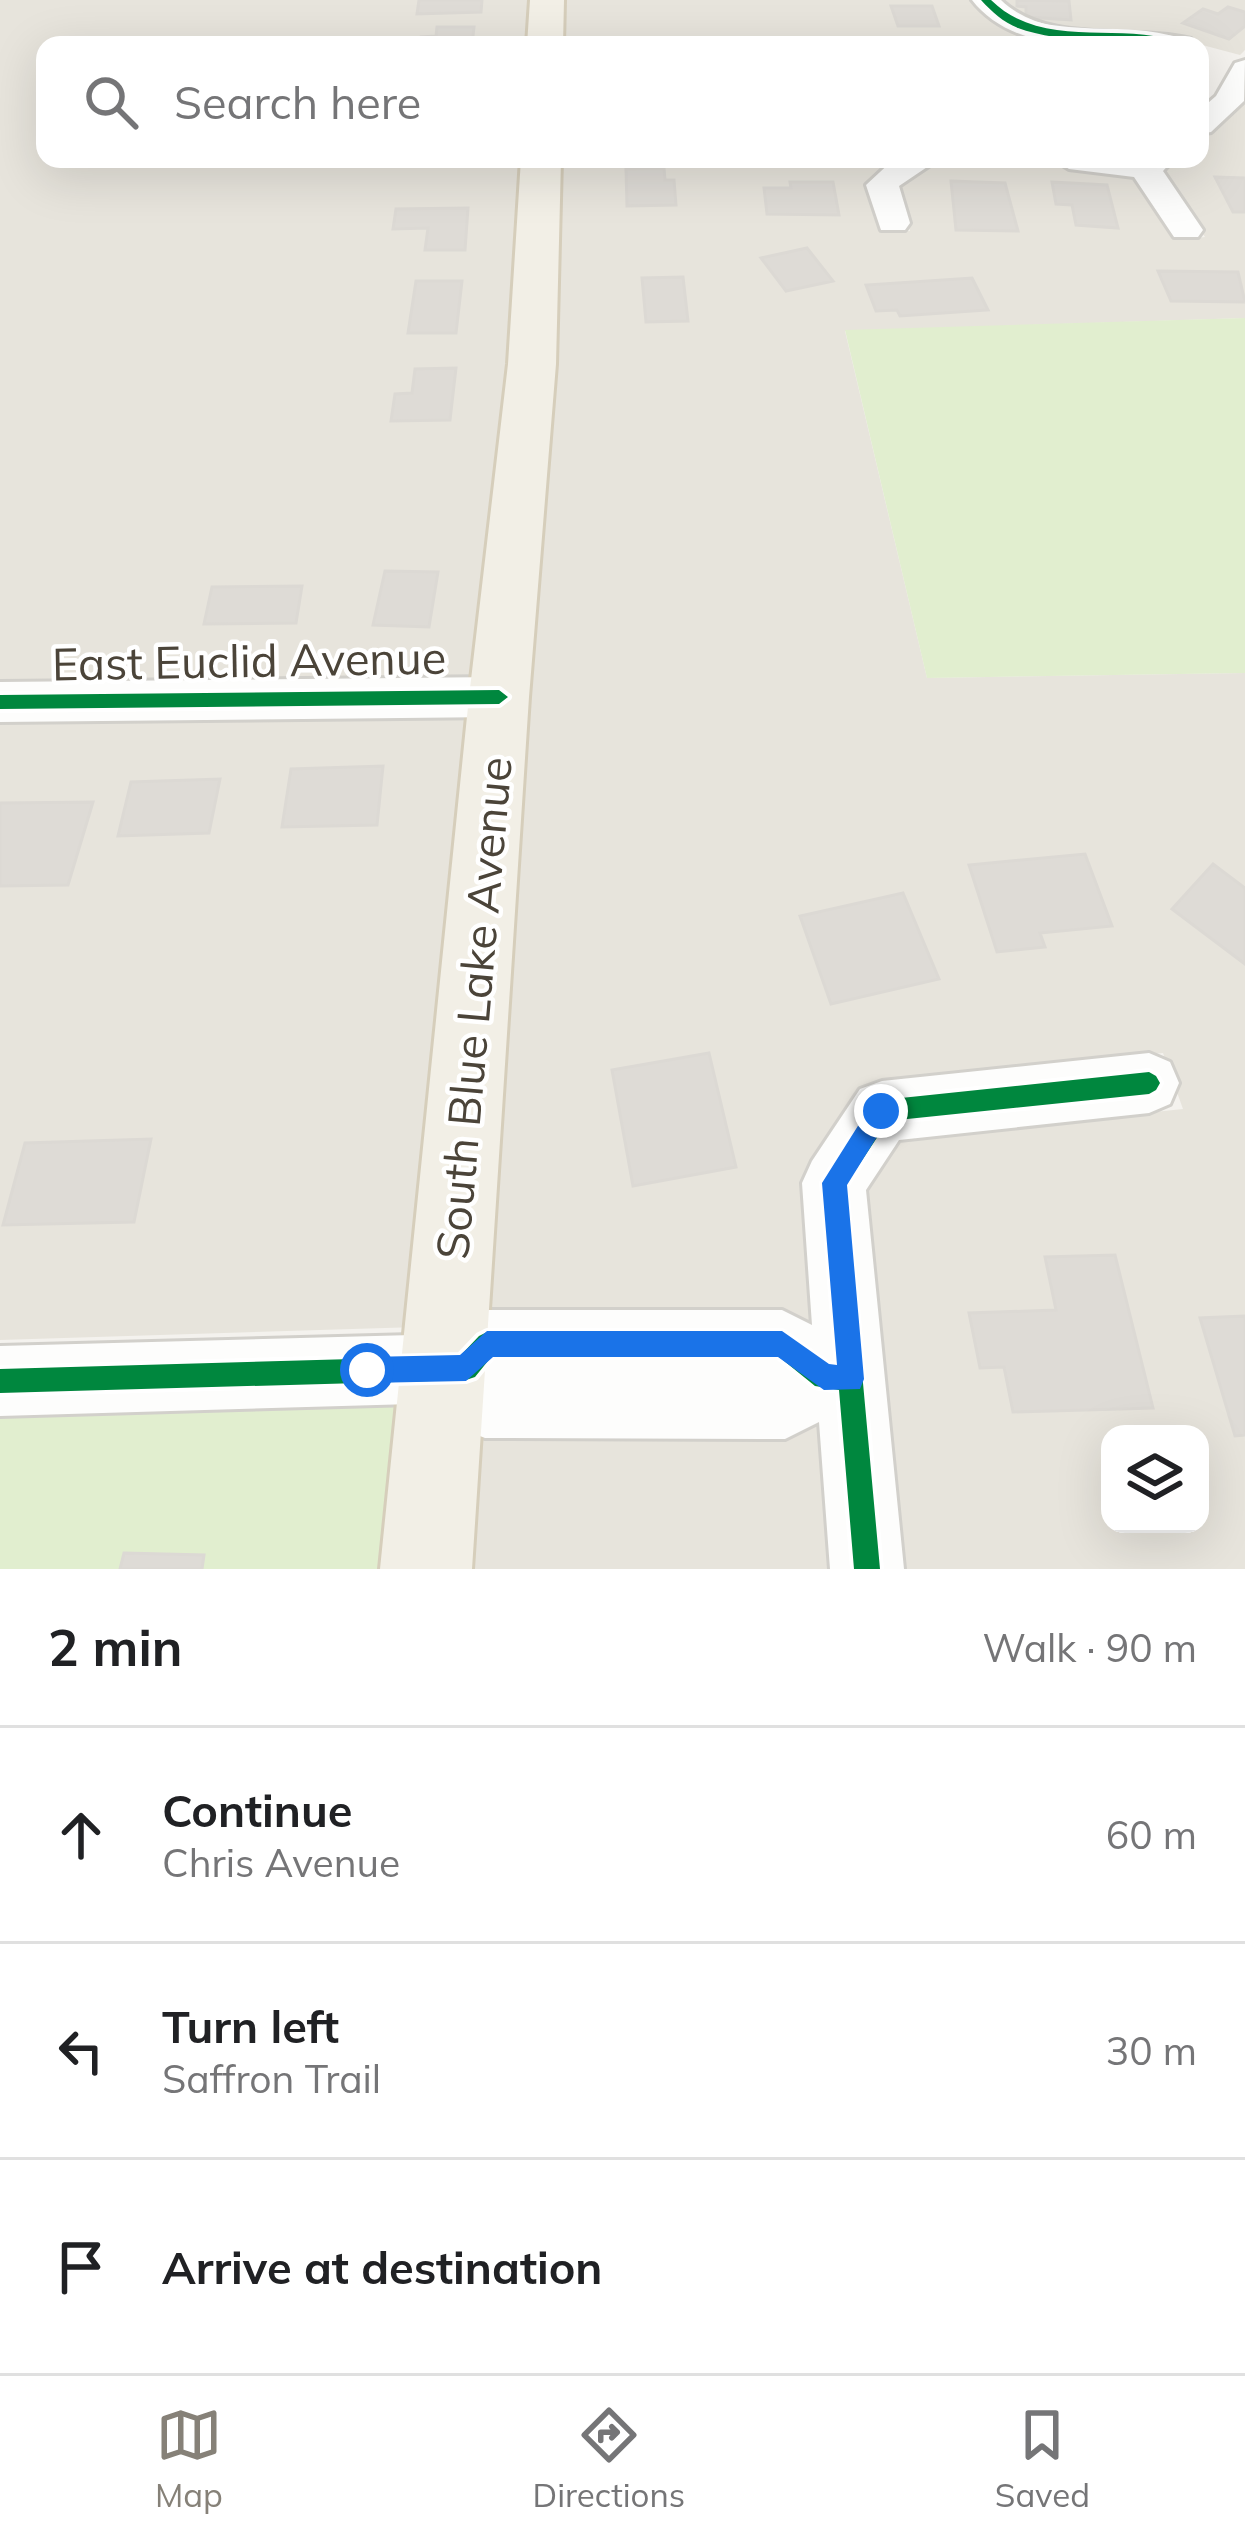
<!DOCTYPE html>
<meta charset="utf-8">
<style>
:root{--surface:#fff;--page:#f2f2f2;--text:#202124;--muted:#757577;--line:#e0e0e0;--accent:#868178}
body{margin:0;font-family:Mulish,sans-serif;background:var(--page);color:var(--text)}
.controls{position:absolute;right:36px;bottom:36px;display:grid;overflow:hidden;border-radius:24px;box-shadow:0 12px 48px #0002}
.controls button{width:108px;height:108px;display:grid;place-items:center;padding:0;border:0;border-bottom:3px solid var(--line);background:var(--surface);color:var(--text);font:60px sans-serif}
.stop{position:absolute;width:36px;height:36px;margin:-27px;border:9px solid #1a73e8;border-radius:50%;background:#fff}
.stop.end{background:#1a73e8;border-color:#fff;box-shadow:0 3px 12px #0008}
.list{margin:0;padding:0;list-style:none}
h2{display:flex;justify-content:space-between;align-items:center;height:156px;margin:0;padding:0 48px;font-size:51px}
h2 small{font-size:39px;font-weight:400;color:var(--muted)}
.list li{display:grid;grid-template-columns:78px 1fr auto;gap:36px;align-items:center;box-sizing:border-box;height:216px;padding:0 48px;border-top:3px solid var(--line)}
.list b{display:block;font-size:45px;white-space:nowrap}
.list p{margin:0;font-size:39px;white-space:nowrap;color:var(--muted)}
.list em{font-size:39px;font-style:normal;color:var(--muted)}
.icon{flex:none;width:66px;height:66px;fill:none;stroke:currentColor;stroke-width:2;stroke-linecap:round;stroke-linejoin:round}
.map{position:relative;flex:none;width:1245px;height:1569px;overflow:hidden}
.search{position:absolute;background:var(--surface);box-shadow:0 12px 48px #0002;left:36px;right:36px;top:36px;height:132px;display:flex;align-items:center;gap:30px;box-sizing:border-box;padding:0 42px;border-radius:24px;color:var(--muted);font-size:45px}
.sheet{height:804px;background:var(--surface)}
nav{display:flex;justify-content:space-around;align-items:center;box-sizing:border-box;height:168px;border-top:3px solid var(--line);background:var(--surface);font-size:33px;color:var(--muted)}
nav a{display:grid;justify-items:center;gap:6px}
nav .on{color:var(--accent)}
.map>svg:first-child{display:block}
.residential{fill:#e7e4dc;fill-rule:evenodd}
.green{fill:#e1eecf}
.building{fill:#dedbd6;stroke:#dcd9d4;stroke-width:3}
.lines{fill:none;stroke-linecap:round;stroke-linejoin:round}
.minor-casing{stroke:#d2d0cb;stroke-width:6}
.major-casing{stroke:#d6cebb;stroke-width:6}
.minor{fill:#fdfdfc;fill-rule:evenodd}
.major{fill:#f2efe6;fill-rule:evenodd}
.cycleway-casing{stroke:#fff;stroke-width:8}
.cycleway{fill:#00873e;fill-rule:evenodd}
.route{fill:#1a73e8}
.labels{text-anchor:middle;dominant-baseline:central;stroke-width:9;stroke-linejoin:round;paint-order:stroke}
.street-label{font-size:45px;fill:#4b4439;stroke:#fff}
</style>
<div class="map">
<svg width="1245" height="1569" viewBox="0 0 1245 1569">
<rect width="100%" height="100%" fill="#f4f2ee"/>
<path class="residential" d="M0 0H536L534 45H45V159H527L481 679 0 683Z
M559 0H975L999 23 1155 45H557Z
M997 0H1245V50L1240 55 1157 33 1043 25 1015 16Z
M1245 99V318L845 331 927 678 1245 673V1569H898L862 1195 898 1139 1183 1109 1163 1053 876 1082 861 1091 820 1341 473 1334 554 159H896L885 164 869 185 883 232 910 231 897 188 908 175 932 166 985 161 1045 163 1135 176 1180 240 1205 237 1160 173 1177 159H1200V141ZM1110 1434H1200V1524H1110Z
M477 716 418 1327 0 1340V720Z
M468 1409 825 1417 836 1569H457Z"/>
<path class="green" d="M1245 318V673L927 678 845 330Z
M411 1401 395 1569H0V1415Z"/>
<path class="building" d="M419 0H482L481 12 417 14Z
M1017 0 1069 1 1071 20 1026 17V7L1017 6Z
M891 6H932L939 26H898Z
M1228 7 1245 12V26L1229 39 1183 23 1203 9 1218 14Z
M437 27H474L472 45H420L421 37 436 36Z
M664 168 665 180H674L676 205 627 206 626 169Z
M1215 177 1245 178V212H1233Z
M951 181 1005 183 1018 231 956 230Z
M790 182H833L839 215 767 214 764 188H791Z
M1052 182 1107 185 1118 228 1076 225 1072 205 1056 204Z
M468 208 465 250H425L428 228 393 229 396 209Z
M807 248 833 281 786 291 761 258Z
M1158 271 1238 272 1245 302 1171 301Z
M683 277 688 321 646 322 642 278Z
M972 278 988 310 900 316 897 310 876 311 866 285Z
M416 281H462L456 333H408Z
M456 368 450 420 391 421 395 394 412 393 415 369Z
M385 571 438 572 429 627 373 625Z
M302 586 296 623 204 624 212 587Z
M383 766 377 825 282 827 291 769Z
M220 779 209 833 118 836 131 782Z
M93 802 68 885 0 886V803Z
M1085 854 1112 926 1040 933 1045 947 997 952 969 865Z
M1213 864 1245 888V964L1172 909Z
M903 893 939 979 831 1004 800 916Z
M709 1053 736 1167 633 1186 612 1070Z
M151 1139 134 1222 3 1225 25 1143Z
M1115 1255 1153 1408 1013 1412 1004 1367 980 1368 969 1313 1056 1310 1045 1257Z
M1245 1316V1435L1235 1436 1200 1318Z
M124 1553 204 1555 202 1569H120Z"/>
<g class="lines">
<g class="minor-casing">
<path id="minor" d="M972 0H1001C1047 45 1133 25 1191 39L1195 45C1126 45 1020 62 972 0Z
M1245 60 1244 101 1211 132 1200 134V110L1216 96 1235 63Z
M894 159H939L899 186 910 223 905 230H881L866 185Z
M1053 159H1174L1163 171 1203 230 1198 237H1174L1134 177 1069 169Z
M499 677 516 683 523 697 516 711 499 717 0 722V682Z
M1149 1053 1170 1062 1179 1083 1170 1104 1149 1113 899 1140 866 1190 904 1569H830L819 1422 785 1439 485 1438 460 1428 447 1403 0 1416V1346L450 1334 463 1320 487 1310H782L812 1325 802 1183 812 1161 860 1089 882 1081Z"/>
</g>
<g class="major-casing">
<path id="major" d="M530 0H564L563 45H527Z
M521 159H561L556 364 529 697 472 1569H380L469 697 508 364Z"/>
</g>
<use href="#minor" class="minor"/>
<use href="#major" class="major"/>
<g class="cycleway-casing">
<path id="cycleway" d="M981 0H991C1045 53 1124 18 1186 45 1142 45 1058 43 1018 28 1003 22 992 12 981 0Z
M499 690 508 697 499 704 0 709V695Z
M1149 1072 1156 1076 1160 1083 1156 1090 1149 1094 888 1121 845 1186 880 1569H854L839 1390 815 1386 778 1356H492L475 1377 466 1380 0 1393V1369L460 1356 479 1336 487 1332H782L828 1365 838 1366 823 1183 874 1103 882 1100Z"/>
</g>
<use href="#cycleway" class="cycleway"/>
</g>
<path class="route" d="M881 1099 893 1111 847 1185 864 1379 860 1389 824 1390 778 1357H493L466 1381 367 1383 357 1379 353 1370 357 1361 367 1357 460 1355 487 1331H782L829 1364 837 1365 822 1183 873 1102Z"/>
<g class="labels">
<g class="street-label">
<text transform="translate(249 660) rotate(-1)">East Euclid Avenue</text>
<text transform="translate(473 1008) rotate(-85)">South Blue Lake Avenue</text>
</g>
</g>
</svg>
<div class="controls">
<button><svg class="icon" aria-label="layers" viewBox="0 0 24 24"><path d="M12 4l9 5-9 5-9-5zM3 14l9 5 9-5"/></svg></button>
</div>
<div class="stop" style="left:367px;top:1370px"></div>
<div class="stop end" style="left:881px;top:1111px"></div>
<div class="search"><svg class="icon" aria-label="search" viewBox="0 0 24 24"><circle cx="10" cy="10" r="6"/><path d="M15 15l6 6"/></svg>Search here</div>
</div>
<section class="sheet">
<h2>2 min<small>Walk · 90 m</small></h2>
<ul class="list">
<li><svg class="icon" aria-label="ahead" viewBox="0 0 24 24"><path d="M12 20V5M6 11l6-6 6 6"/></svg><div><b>Continue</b><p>Chris Avenue</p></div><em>60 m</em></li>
<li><svg class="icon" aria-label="left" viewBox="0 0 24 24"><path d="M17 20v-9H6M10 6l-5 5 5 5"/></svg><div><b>Turn left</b><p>Saffron Trail</p></div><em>30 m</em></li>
<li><svg class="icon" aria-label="arrive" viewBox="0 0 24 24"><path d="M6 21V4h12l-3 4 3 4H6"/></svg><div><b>Arrive at destination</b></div></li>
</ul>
</section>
<nav>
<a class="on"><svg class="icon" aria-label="map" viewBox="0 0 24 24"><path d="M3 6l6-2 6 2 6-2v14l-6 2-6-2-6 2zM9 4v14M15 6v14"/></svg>Map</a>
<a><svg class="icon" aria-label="directions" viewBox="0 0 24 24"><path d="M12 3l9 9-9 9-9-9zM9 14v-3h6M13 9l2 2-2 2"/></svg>Directions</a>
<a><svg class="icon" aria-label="saved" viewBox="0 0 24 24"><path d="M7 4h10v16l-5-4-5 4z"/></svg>Saved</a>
</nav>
